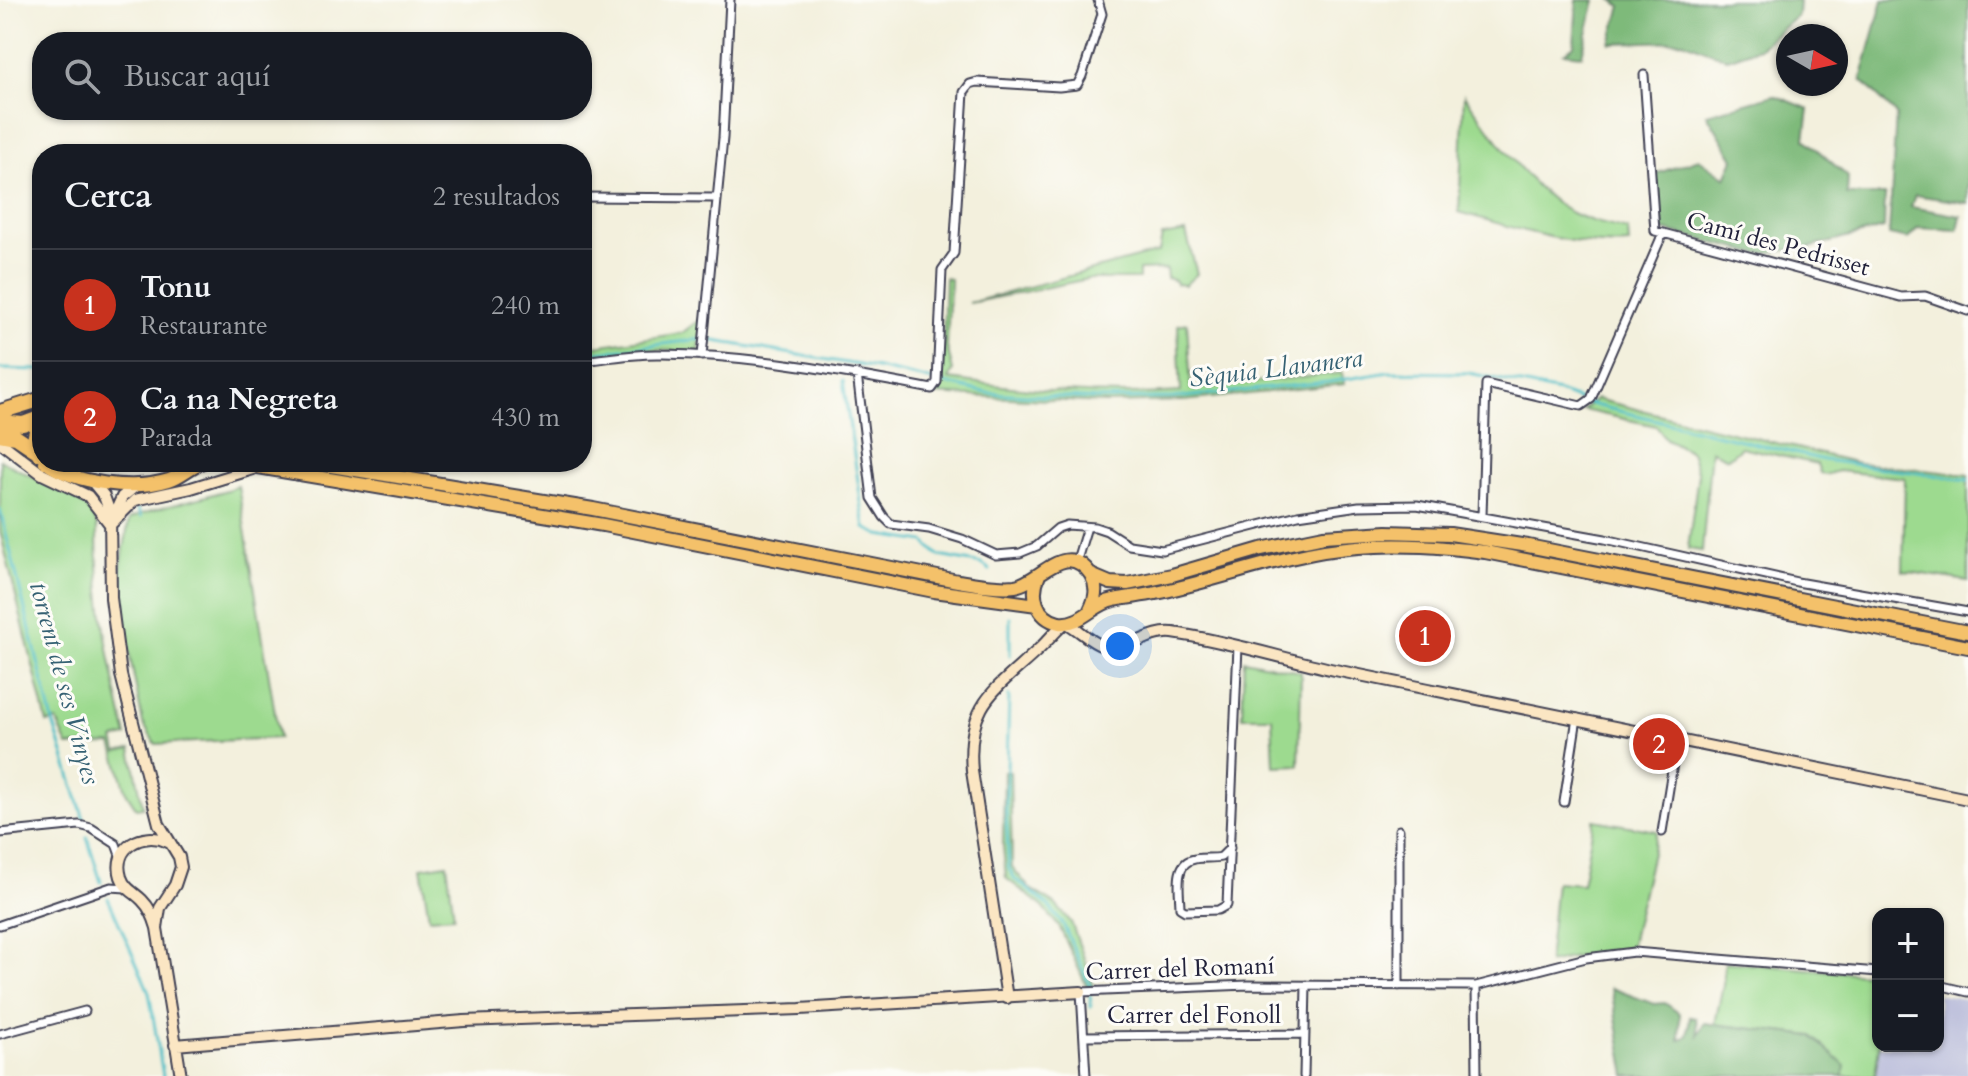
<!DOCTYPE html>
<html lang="es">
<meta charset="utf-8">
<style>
:root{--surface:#171b24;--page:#242831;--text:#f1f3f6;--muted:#9ea1a6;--line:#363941;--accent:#c8321e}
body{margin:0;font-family:Cardo,serif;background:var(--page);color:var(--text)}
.controls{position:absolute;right:24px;bottom:24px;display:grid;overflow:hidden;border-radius:16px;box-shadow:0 2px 6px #0004}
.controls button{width:72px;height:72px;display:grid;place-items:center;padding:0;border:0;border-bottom:2px solid var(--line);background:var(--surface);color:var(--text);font:40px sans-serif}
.compass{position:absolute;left:1776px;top:24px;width:72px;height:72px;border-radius:50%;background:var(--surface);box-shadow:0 2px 6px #0004;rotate:99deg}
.you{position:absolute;left:1120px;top:646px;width:28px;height:28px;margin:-20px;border:6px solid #fff;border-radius:50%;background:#1a73e8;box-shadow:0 0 0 12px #1a73e833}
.badge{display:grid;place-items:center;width:52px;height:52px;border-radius:50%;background:var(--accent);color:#fff;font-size:26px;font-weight:700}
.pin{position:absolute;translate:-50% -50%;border:4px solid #fff;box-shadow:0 2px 8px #0006}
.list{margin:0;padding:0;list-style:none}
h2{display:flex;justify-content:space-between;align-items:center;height:104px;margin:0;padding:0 32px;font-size:34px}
h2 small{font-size:26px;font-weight:400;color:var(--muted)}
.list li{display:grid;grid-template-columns:52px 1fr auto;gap:24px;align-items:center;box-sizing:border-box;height:112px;padding:0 32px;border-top:2px solid var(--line)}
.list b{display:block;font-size:30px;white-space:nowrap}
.list p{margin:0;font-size:26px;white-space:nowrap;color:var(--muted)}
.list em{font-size:26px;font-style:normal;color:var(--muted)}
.icon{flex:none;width:44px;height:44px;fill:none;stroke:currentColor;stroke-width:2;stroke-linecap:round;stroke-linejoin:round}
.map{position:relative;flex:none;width:1968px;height:1076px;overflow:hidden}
.search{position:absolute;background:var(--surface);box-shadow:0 2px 6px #0004;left:32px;top:32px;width:560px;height:88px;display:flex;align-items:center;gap:20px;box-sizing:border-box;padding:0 28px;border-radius:32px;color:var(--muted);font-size:30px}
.panel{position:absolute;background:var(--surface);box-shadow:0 2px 6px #0004;left:32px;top:144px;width:560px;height:328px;border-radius:32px}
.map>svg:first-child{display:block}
.industrial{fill:#c0c2dd}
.green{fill:#9dda8f;stroke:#607e65;stroke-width:2}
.forest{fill:#7eba7a;stroke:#506e5a;stroke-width:2}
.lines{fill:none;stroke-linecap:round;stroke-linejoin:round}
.stream{stroke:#51bfc7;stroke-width:3}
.street-casing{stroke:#414153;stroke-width:11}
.secondary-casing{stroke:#414153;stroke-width:14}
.primary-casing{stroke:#414153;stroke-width:16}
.highway-casing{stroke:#414153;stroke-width:18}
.street{stroke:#fff;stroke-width:7}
.secondary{stroke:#fbe6c3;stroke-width:10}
.primary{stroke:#f4c16a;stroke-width:12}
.highway{stroke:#f4c16a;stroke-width:14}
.labels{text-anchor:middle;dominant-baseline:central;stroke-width:6;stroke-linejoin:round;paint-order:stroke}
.street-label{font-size:24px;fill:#22223b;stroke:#fdfcf7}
.water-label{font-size:26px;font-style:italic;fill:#356173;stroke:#fdfcf7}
</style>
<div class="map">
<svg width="1968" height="1076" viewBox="0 0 1968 1076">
<rect width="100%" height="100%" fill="#fdfcf7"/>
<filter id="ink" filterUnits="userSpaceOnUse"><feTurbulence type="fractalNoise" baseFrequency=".0125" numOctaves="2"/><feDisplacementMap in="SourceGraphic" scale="16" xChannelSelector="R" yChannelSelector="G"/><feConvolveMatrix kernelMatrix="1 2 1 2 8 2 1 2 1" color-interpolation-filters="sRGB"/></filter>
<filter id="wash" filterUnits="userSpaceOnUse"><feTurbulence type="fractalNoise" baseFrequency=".006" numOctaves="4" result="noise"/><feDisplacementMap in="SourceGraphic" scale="32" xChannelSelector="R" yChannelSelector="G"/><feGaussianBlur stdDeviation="1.8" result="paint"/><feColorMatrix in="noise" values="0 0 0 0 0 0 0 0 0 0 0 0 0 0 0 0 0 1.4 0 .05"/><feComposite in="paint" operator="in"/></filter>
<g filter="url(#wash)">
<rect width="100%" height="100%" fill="#f3f0dd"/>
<path class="industrial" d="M1938 994 1968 1000V1076H1875L1879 1046H1938Z"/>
<path class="green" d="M1464 95C1488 128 1532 191 1568 211 1587 221 1607 225 1628 230L1629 244C1571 248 1515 228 1459 212Z
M1186 232 1197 274 1185 285 1176 284 1175 281 1167 278 1166 269 1139 270V279H1088L969 303 1159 252 1162 236Z
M945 278 950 279 947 347 953 371 949 379C1025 390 1104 398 1181 392L1178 325 1187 323 1191 389 1342 373 1344 384 1182 401 1107 403 930 394 942 387Z
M703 317 699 352 659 350 582 358V348L682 333Z
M1596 399 1858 463 1968 475V581L1903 571 1905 478 1838 471 1825 475 1820 473 1817 464 1741 447 1728 458 1711 450 1702 551 1688 549 1698 474 1691 452 1666 439 1656 426 1583 410Z
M0 460 83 503 92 511 97 526C96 597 110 668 127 736L114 739 117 752 131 749 143 807 136 808 127 794 112 744 68 746 57 721 47 723 0 531Z
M238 486 279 738 155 744 143 723 123 622 120 572 129 519C164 504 202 500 238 486Z
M1244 660 1301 672 1299 765 1274 766 1272 717H1242Z
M1004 772H1010L1012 867 1029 888 1055 904 1071 922 1094 986 1087 987 1060 928 1043 907 1006 878 1003 846Z
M1594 820 1657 831 1630 948 1598 952 1548 963 1556 882 1582 884Z
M447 864 454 916 429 918 421 868Z
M1725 962 1878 975 1879 1046 1875 1076H1843L1844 1066 1812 1036 1715 1024 1723 985Z"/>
<path class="forest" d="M1577 0H1595L1582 55 1564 53 1574 45Z
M1613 0H1799L1798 15 1759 48 1728 59 1683 41 1610 43 1621 6Z
M1883 0H1968V203L1915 195 1911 207 1961 216 1958 230 1918 228 1908 239 1889 235 1896 114 1861 80Z
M1774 95 1809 109 1805 139 1848 177 1847 195H1885L1884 228 1812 247 1758 254 1659 229 1655 174 1699 159 1726 178 1734 159 1707 114Z
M1611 988 1654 1004 1665 1003 1680 1014 1679 1040 1687 1036 1690 1017 1696 1018 1698 1035 1704 1023 1812 1036 1845 1066 1843 1076H1626Z"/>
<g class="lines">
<path class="stream" d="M582 354 703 339 877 368 988 393 1098 399 1173 398 1328 382 1389 372 1469 373 1559 392 1594 405 1824 460 1968 480
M0 369 42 370
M843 381 865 528 880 535 925 542 939 556 982 564 990 570
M0 509 53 722 84 819
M137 509 141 517
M1010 617V655
M1009 696 1006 811 1009 869 1015 879 1048 905 1063 924 1090 986
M87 837 101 882
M108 898 149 992 163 1076
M1090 995 1091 1007"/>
</g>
</g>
<g filter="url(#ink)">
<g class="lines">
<g class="street-casing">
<path id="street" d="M1644 75 1655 231 1663 233
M582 197 716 198
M702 356 723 138 730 0
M582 361C608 358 636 353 662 354 753 355 843 372 932 389L937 382 942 270 954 253 964 92 970 84 977 82 1059 87 1077 85 1082 76 1102 14 1098 0
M857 374 872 498 884 517 891 524 929 529 962 539 996 555 1020 553 1037 546 1058 528 1067 525 1095 527 1107 531 1129 545 1162 550 1298 515 1359 506 1417 505 1605 539 1797 582 1968 612
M1482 516 1486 384 1581 406 1591 399 1663 233 1901 297 1925 296 1968 311
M1076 563 1087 527
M1564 802 1577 718
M1399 830V986
M1662 832 1677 739
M0 833 79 825 91 828 116 844 121 858
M1230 848 1221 857C1212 859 1204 857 1195 859 1173 862 1180 892 1180 908L1185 911 1218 910 1227 905 1238 646
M0 925 111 887 126 888
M1938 985 1968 992
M1476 986 1477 1076
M0 1034 85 1011
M1084 1036 1305 1034
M1086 1076 1081 992 1248 985 1476 986 1586 958 1634 952 1878 972
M1304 1076 1306 985"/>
</g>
<g class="secondary-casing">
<path id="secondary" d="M0 442 42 474 88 496 109 523
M91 480 104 496 110 513 111 598 121 675 159 824 179 857 181 867 175 885 160 908 157 928
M112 519 122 497 138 484
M110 525 135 500 191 488 253 469
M1067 623C1080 630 1090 642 1103 646 1128 654 1148 630 1173 633 1228 641 1281 658 1335 670L1968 799
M168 842C143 830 112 847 121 877 125 889 134 892 142 900 150 908 154 917 157 928L181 1076
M1007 998 972 771C966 704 994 691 1038 650 1048 641 1055 631 1065 623
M175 1045 464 1021 800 1009 1081 992"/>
</g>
<g class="primary-casing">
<path id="primary" d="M38 454C30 442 34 428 42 417
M45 462C75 484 134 491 169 480 182 476 190 466 203 462
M228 462 603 525 934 591 1037 605
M307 462 593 509 958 581C976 584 997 588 1015 586 1040 582 1066 538 1091 575 1098 587 1096 598 1090 610
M1039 575C1030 594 1036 618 1059 623 1081 626 1094 603 1114 600 1128 597 1142 596 1156 593 1224 579 1288 552 1358 547 1401 543 1443 547 1485 552L1968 647
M1091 575 1110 583 1127 584 1172 575 1261 549 1324 536 1387 532 1450 534 1528 546 1968 632"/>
</g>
<g class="highway-casing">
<path id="highway" d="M0 412 42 399
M0 422 23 424 42 417
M0 434 16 437 34 449"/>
</g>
<use href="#street" class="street"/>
<use href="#secondary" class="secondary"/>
<use href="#primary" class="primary"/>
<use href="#highway" class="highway"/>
</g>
</g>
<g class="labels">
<g class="street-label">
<text transform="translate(1778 244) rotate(15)">Camí des Pedrisset</text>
<text transform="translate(1180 969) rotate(-2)">Carrer del Romaní</text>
<text x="1194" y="1015">Carrer del Fonoll</text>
</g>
<g class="water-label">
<text transform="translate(1276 368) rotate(-7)">Sèquia Llavanera</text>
<text transform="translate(65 683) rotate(75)">torrent de ses Vinyes</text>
</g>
</g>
</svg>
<div class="controls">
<button>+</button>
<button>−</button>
</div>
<svg class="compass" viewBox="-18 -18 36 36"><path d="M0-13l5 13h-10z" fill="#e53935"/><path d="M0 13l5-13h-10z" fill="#9ea1a6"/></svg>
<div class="you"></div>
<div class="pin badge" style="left:1425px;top:636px">1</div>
<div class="pin badge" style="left:1659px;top:744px">2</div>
<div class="search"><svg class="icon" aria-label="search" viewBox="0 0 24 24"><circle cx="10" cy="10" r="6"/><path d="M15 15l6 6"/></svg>Buscar aquí</div>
<section class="panel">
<h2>Cerca<small>2 resultados</small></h2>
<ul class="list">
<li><span class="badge">1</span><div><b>Tonu</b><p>Restaurante</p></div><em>240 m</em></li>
<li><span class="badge">2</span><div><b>Ca na Negreta</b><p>Parada</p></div><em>430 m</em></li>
</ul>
</section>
</div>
